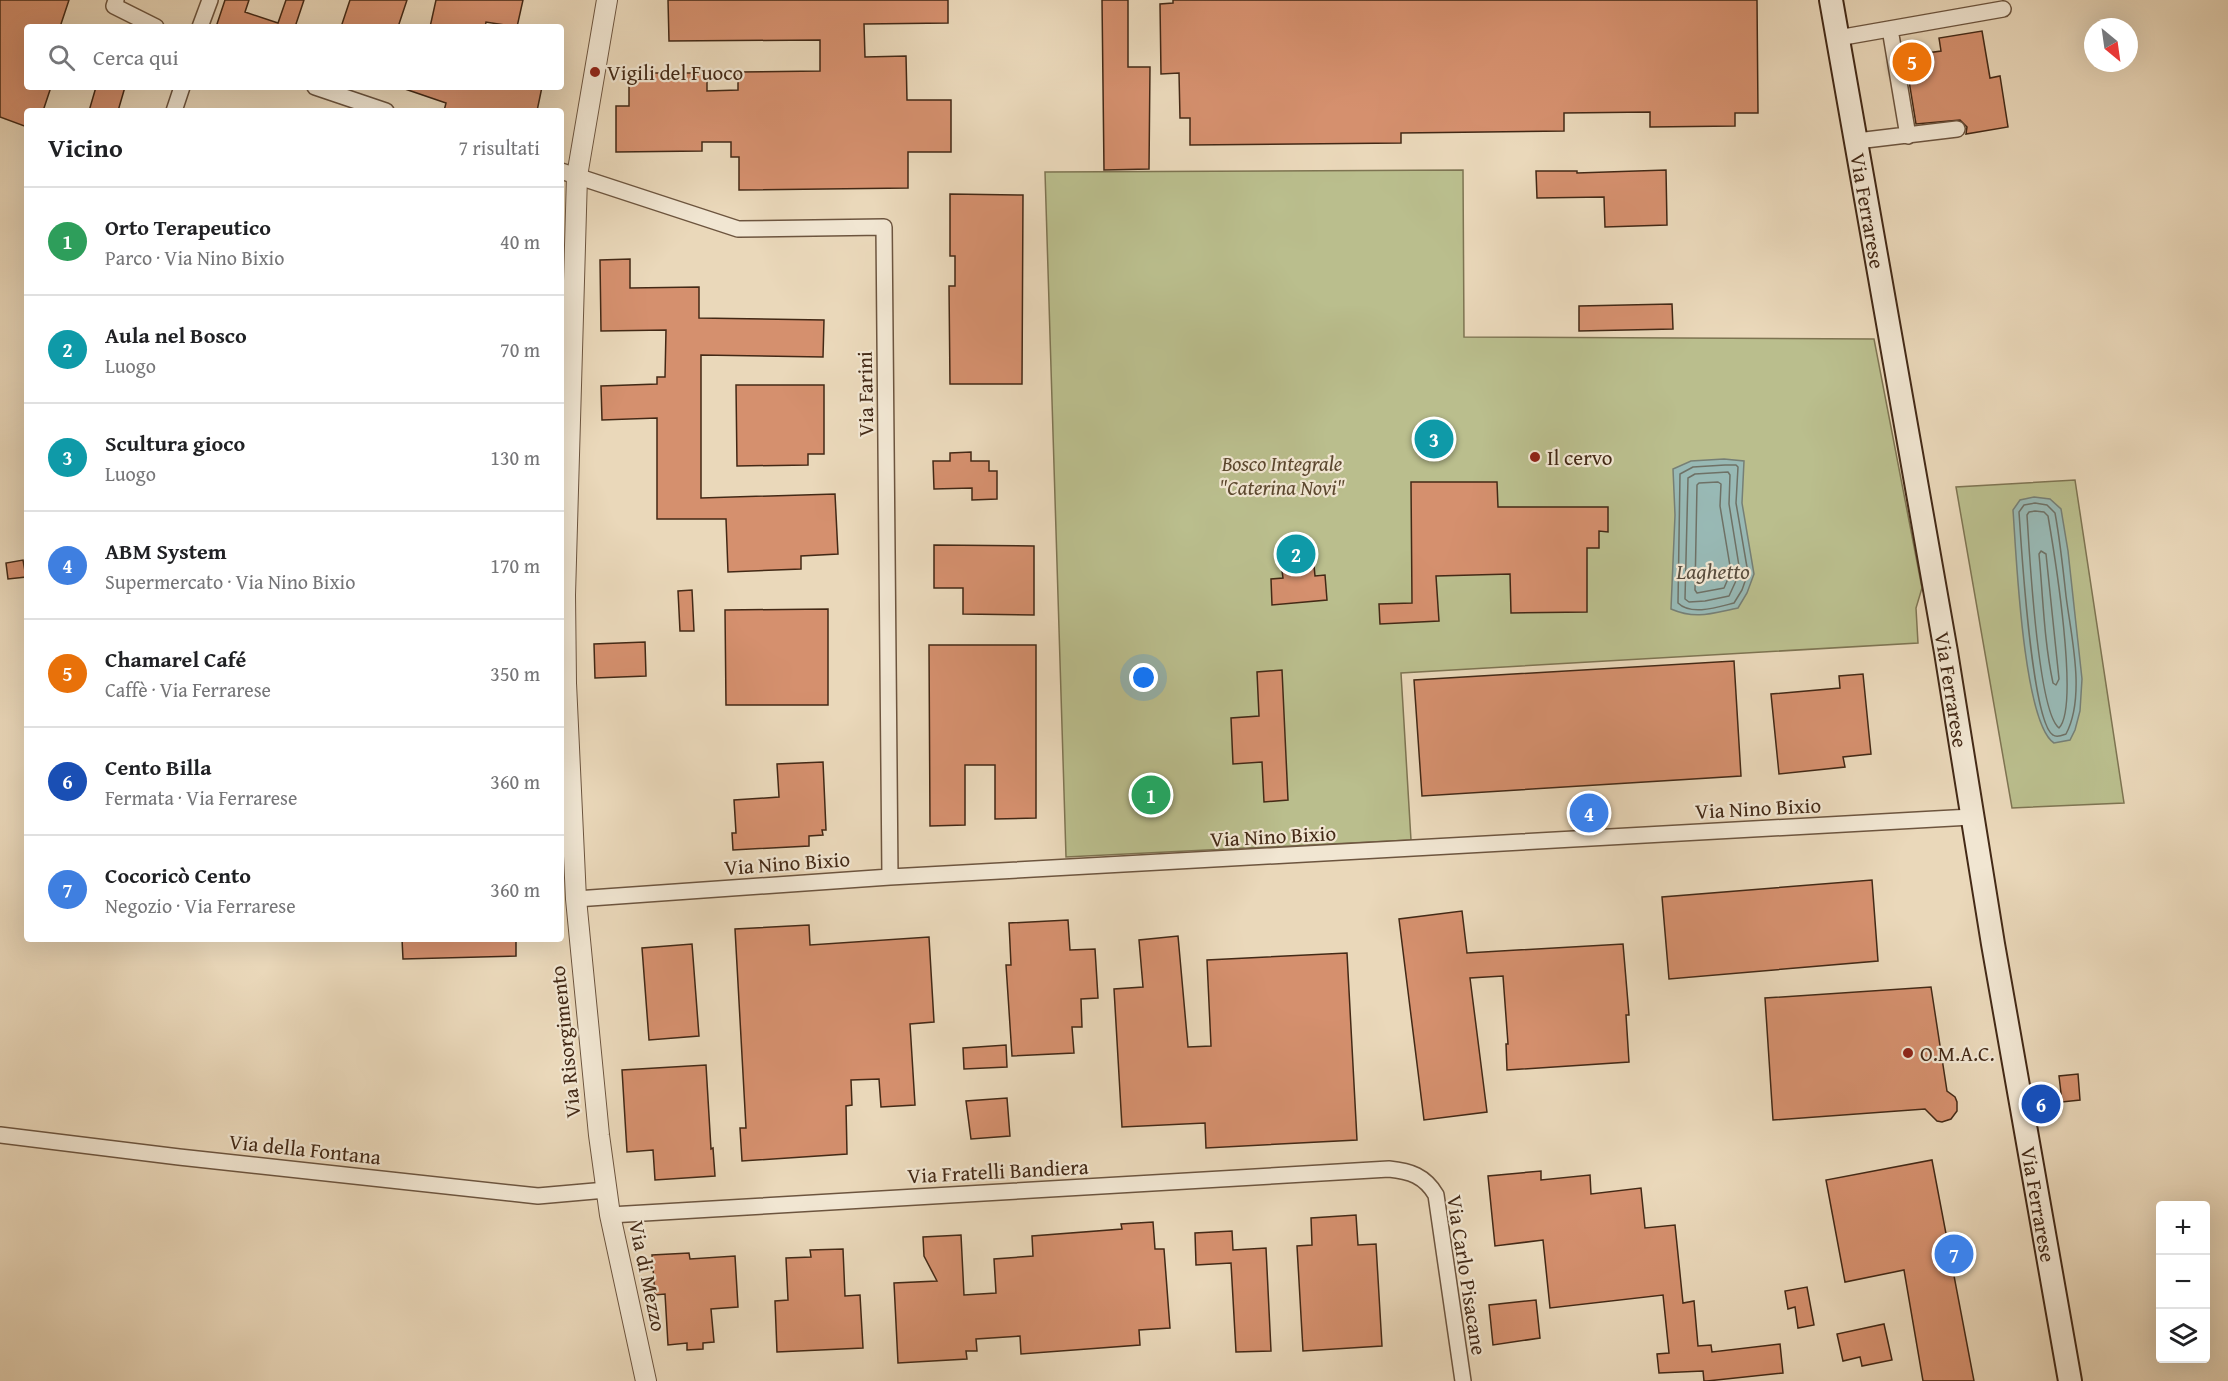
<!DOCTYPE html>
<html lang="it">
<meta charset="utf-8">
<style>
:root{--surface:#fff;--page:#f2f2f2;--text:#202124;--muted:#757577;--line:#e0e0e0;--accent:#ea580c}
body{margin:0;font-family:"Gentium Book Plus",serif;background:var(--page);color:var(--text)}
.controls{position:absolute;right:18px;bottom:18px;display:grid;overflow:hidden;border-radius:6px;box-shadow:0 6px 24px #0002}
.controls button{width:54px;height:54px;display:grid;place-items:center;padding:0;border:0;border-bottom:2px solid var(--line);background:var(--surface);color:var(--text);font:30px sans-serif}
.compass{position:absolute;left:2084px;top:18px;width:54px;height:54px;border-radius:50%;background:var(--surface);box-shadow:0 6px 24px #0002;rotate:151deg}
.you{position:absolute;left:1144px;top:678px;width:21px;height:21px;margin:-15px;border:4px solid #fff;border-radius:50%;background:#1a73e8;box-shadow:0 0 0 9px #1a73e833}
.badge{display:grid;place-items:center;width:39px;height:39px;border-radius:50%;background:var(--accent);color:#fff;font-size:20px;font-weight:700}
.pin{position:absolute;translate:-50% -50%;border:3px solid #fff;box-shadow:0 2px 6px #0006}
.list{margin:0;padding:0;list-style:none}
h2{display:flex;justify-content:space-between;align-items:center;height:78px;margin:0;padding:0 24px;font-size:26px}
h2 small{font-size:20px;font-weight:400;color:var(--muted)}
.list li{display:grid;grid-template-columns:39px 1fr auto;gap:18px;align-items:center;box-sizing:border-box;height:108px;padding:0 24px;border-top:2px solid var(--line)}
.list b{display:block;font-size:22px;white-space:nowrap}
.list p{margin:0;font-size:20px;white-space:nowrap;color:var(--muted)}
.list em{font-size:20px;font-style:normal;color:var(--muted)}
.icon{flex:none;width:33px;height:33px;fill:none;stroke:currentColor;stroke-width:2;stroke-linecap:round;stroke-linejoin:round}
.map{position:relative;flex:none;width:2228px;height:1381px;overflow:hidden}
.search{position:absolute;background:var(--surface);box-shadow:0 6px 24px #0002;left:24px;top:24px;width:540px;height:66px;display:flex;align-items:center;gap:15px;box-sizing:border-box;padding:0 21px;border-radius:6px;color:var(--muted);font-size:22px}
.panel{position:absolute;background:var(--surface);box-shadow:0 6px 24px #0002;left:24px;top:108px;width:540px;height:834px;border-radius:6px}
.map>svg:first-child{display:block}
.green{fill:#babe8d;stroke:#7e7452;stroke-width:1.5}
.water{fill:#98b9b5;stroke:#767f75;stroke-width:1.5}
.lines{fill:none;stroke-linecap:round;stroke-linejoin:round}
.shore{stroke:#6e7166;stroke-width:1.5}
.building{fill:#d5906e;stroke:#432916;stroke-width:1.5}
.minor-casing{stroke:#6d553f;stroke-width:18}
.tertiary-casing{stroke:#6d553f;stroke-width:22}
.secondary-casing{stroke:#432916;stroke-width:26}
.minor{stroke:#f1e6d2;stroke-width:15}
.tertiary{stroke:#f1e6d2;stroke-width:20}
.secondary{stroke:#f1e6d2;stroke-width:22}
.poi-dot{fill:#8f2418;stroke:#f1e6d2;stroke-width:2}
.labels{text-anchor:middle;dominant-baseline:central;stroke-width:4.5;stroke-linejoin:round;paint-order:stroke}
.poi-label{font-size:21px;fill:#432916;stroke:#f1e6d2;text-anchor:start}
.street-label{font-size:21px;fill:#432916;stroke:#f1e6d2}
.park-label{font-size:21px;font-style:italic;fill:#5b472e;stroke:#f1e6d2}
.water-label{font-size:22px;font-style:italic;fill:#584d3e;stroke:#f1e6d2}
</style>
<div class="map">
<svg width="2228" height="1381" viewBox="0 0 2228 1381">
<rect width="100%" height="100%" fill="#ead8ba"/>
<filter id="stains"><feTurbulence type="fractalNoise" baseFrequency=".00333" numOctaves="4"/><feColorMatrix values="0 0 0 0 .2 0 0 0 0 .09 0 0 0 0 .02 0 0 0 .5 -.17"/></filter>
<radialGradient id="worn" r=".72"><stop offset=".6" stop-color="#630" stop-opacity="0"/><stop offset="1" stop-color="#630" stop-opacity=".3"/></radialGradient>
<path class="green" d="M1463 170 1464 337 1874 339 1922 588 1916 608 1918 643 1401 673 1411 840 1066 857 1045 172Z
M2075 480 2124 803 2012 808 1956 487Z"/>
<path class="water" d="M1724 459 1744 461 1742 503 1754 574 1747 593 1738 608C1713 613 1696 620 1671 609L1675 515 1673 469 1691 461Z
M2034 497 2050 499 2061 509 2068 551 2082 679 2080 711 2075 730 2070 740 2054 743C2023 723 2016 551 2013 510L2020 500Z"/>
<g class="lines">
<path class="shore" d="M1725 465H1736L1738 467 1736 503 1748 573 1742 590 1734 603C1718 607 1691 616 1678 603L1680 474 1693 467Z
M1728 472 1730 475 1729 504 1740 572 1729 596 1705 601 1689 602 1685 599 1688 478 1695 474Z
M1718 482 1721 484 1720 506 1731 572 1724 588 1697 593 1695 590 1697 485 1699 483Z
M2035 503 2047 505 2055 513C2060 540 2063 568 2066 596 2071 636 2086 696 2066 734 2063 735 2057 738 2053 735 2032 723 2021 543 2019 512L2024 505Z
M2035 511 2044 512 2048 516C2054 551 2080 707 2059 728 2038 713 2029 548 2027 515L2029 512Z
M2041 551 2046 554 2059 679 2056 685 2053 683C2044 641 2043 597 2039 554Z"/>
</g>
<path class="building" d="M0 0H69L60 27H27V87H51L43 111H27V127L0 117Z
M225 0H249L245 12 278 23 286 0H304L295 27H216Z
M350 0H407L398 27H341Z
M436 0H523L517 27 486 22 485 27H430Z
M668 0H948V23L864 24 865 57 906 56 907 100H951V152H908V188L739 190V157H731V142H702V151L616 152V106H629V73H707V91L738 90V72L820 71V40L669 41Z
M1102 0H1128V67H1150L1149 169 1104 170Z
M1173 0H1757L1758 113H1735V126L1650 127V112L1564 113V131L1401 133V143L1190 145V118H1180L1179 73 1161 74 1160 4 1173 3Z
M1982 31 1990 78 2000 76 2008 127 1966 134 1967 127 1960 120 1916 124 1905 56 1941 51 1939 38Z
M96 87H125L118 111H89Z
M406 87H542L537 111H444L446 103 405 89Z
M1666 170 1667 225 1605 227 1604 197 1537 198 1536 171H1577V173Z
M950 194 1023 195 1022 384H950L949 286H955V256H950Z
M630 259V288L699 287V318L824 320 823 357 701 355V498L835 494 838 554 801 556V569L728 572 726 519H657V418L602 420 601 386 657 384V377H665L666 330 601 331 600 260Z
M1672 304 1673 329 1579 331V306Z
M736 385H824V454H808V465L737 466Z
M971 452V461H989V471H997V499L972 500V488L934 489 933 461H950V453Z
M1411 482H1497L1498 507H1608V532L1599 531V548H1587V612L1511 613 1510 574 1436 576 1439 621 1380 624 1379 604 1412 603Z
M934 545 1034 546V615L963 614V588H934Z
M1312 545 1315 576 1325 575 1327 600 1272 605 1271 579 1283 578 1279 549Z
M23 560 26 577 8 579 6 563Z
M692 590 694 631H680L678 591Z
M828 609V705H726L725 610Z
M645 642 646 676 595 678 594 644Z
M929 645H1036V818L995 819V765H965V825L930 826Z
M1734 661 1741 776 1422 796 1414 680Z
M1282 670 1288 800 1264 802 1262 762 1233 764 1231 718 1259 716 1257 672Z
M1863 674 1871 754 1843 757 1845 767 1779 774 1771 694 1840 688 1839 676Z
M823 762 826 830H822L823 835 809 836V846L733 850 732 833H736L734 800 779 797 777 764Z
M1872 880 1878 961 1669 979 1662 897Z
M1462 911 1467 953 1623 944 1629 1015H1626L1629 1062 1507 1070 1506 1044H1508L1503 976 1470 978 1487 1112 1424 1120 1399 919Z
M1068 920 1070 950 1095 949 1098 998 1081 999 1082 1027H1072L1074 1053 1012 1056 1006 965H1011L1009 923Z
M809 925 810 945 929 937 934 1022 910 1024 915 1105 881 1107 879 1079 851 1080 852 1105 846 1106 847 1154 742 1161 740 1128H746L735 929Z
M1178 936 1188 1047 1211 1046 1207 960 1347 953 1357 1140 1206 1148 1205 1123 1122 1127 1114 989 1143 987 1139 940Z
M402 939H516V956L403 959Z
M692 944 699 1036 649 1040 642 948Z
M1931 987 1947 1091 1955 1097 1957 1102V1111L1951 1119 1942 1122 1937 1121 1925 1109 1773 1120 1765 998Z
M1006 1045 1007 1067 964 1069 963 1048Z
M706 1065 711 1149 713 1148 715 1176 655 1180 653 1150 627 1152 622 1070Z
M2078 1074 2080 1100 2062 1102 2059 1076Z
M1007 1098 1010 1136 971 1139 966 1101Z
M1932 1160 1974 1381H1923L1904 1270 1845 1282 1826 1180Z
M1541 1171V1180L1590 1175 1591 1194 1641 1188 1645 1228 1675 1225 1683 1303 1694 1301 1698 1346 1711 1345 1712 1352 1780 1344 1783 1373 1707 1381H1704L1703 1371 1659 1373 1657 1354 1669 1353 1663 1295 1550 1308 1543 1240 1495 1246 1488 1176Z
M1356 1215 1358 1245 1376 1244 1382 1346 1303 1351 1297 1246 1312 1245 1311 1218Z
M1153 1222 1155 1249H1164L1170 1328 1139 1330 1140 1345 1021 1354 1020 1336 976 1339 977 1351H966L967 1359 898 1363 894 1283 937 1281 924 1256 923 1237 961 1235 964 1295 996 1293 994 1259 1033 1256 1032 1236 1122 1229 1121 1224Z
M1232 1231 1233 1250 1266 1248 1271 1351 1236 1352 1231 1263 1196 1265 1195 1233Z
M843 1249 845 1296 860 1295 863 1348 777 1352 775 1301 788 1300 786 1258 811 1257 810 1250Z
M689 1253 690 1259 735 1256 738 1307 711 1309 714 1342 703 1343V1349L687 1350V1343L668 1345 665 1294 655 1295 652 1255Z
M1807 1287 1814 1325 1798 1328 1795 1307 1788 1309 1785 1291Z
M1536 1300 1540 1338 1493 1345 1489 1305Z
M1884 1324 1892 1360 1862 1366 1860 1357 1843 1361 1837 1334Z"/>
<g class="lines">
<g class="minor-casing">
<path id="minor" d="M116 0 114 6 156 27
M200 27 210 0
M1890 29 1908 136
M1838 38 2003 9
M315 87 386 111
M174 111 182 87
M1857 141 1957 129
M561 171 738 229 884 227 890 877
M576 899 890 877 1971 817
M0 1135 179 1157 538 1196 606 1190
M610 1215 1389 1169C1410 1171 1425 1176 1436 1195L1463 1381"/>
</g>
<g class="tertiary-casing">
<path id="tertiary" d="M607 0 577 176 565 595 566 683 576 899 599 1135 610 1215 646 1381"/>
</g>
<g class="secondary-casing">
<g id="secondary">
<path id="s1" d="M1831 0 1946 652 1993 944 2070 1381"/>
</g>
</g>
<use href="#minor" class="minor"/>
<use href="#tertiary" class="tertiary"/>
<use href="#secondary" class="secondary"/>
</g>
<g class="poi-dot">
<circle cx="595" cy="72" r="6"/>
<circle cx="1535" cy="457" r="6"/>
<circle cx="1908" cy="1053" r="6"/>
</g>
<g class="labels">
<g class="poi-label">
<text x="607" y="72">Vigili del Fuoco</text>
<text x="1547" y="457">Il cervo</text>
<text x="1920" y="1053">O.M.A.C.</text>
</g>
<g class="street-label">
<text stroke="none"><textPath href="#s1" startOffset="214">Via Ferrarese</textPath></text>
<text transform="translate(865 394) rotate(-91)">Via Farini</text>
<text stroke="none"><textPath href="#s1" startOffset="700">Via Ferrarese</textPath></text>
<text transform="translate(1758 808) rotate(-3)">Via Nino Bixio</text>
<text transform="translate(1273 836) rotate(-3)">Via Nino Bixio</text>
<text transform="translate(787 863) rotate(-4)">Via Nino Bixio</text>
<text transform="translate(565 1042) rotate(-96)">Via Risorgimento</text>
<text transform="translate(305 1149) rotate(6)">Via della Fontana</text>
<text transform="translate(998 1171) rotate(-3)">Via Fratelli Bandiera</text>
<text stroke="none"><textPath href="#s1" startOffset="1222">Via Ferrarese</textPath></text>
<text transform="translate(1467 1275) rotate(81)">Via Carlo Pisacane</text>
<text transform="translate(648 1276) rotate(78)">Via di Mezzo</text>
</g>
<g class="park-label">
<text x="1282" y="463">Bosco Integrale<tspan x="1282" dy="24">"Caterina Novi"</tspan></text>
</g>
<g class="water-label">
<text x="1713" y="571">Laghetto</text>
</g>
</g>
<rect width="100%" height="100%" filter="url(#stains)"/>
<rect width="100%" height="100%" fill="url(#worn)"/>
</svg>
<div class="controls">
<button>+</button>
<button>−</button>
<button><svg class="icon" aria-label="layers" viewBox="0 0 24 24"><path d="M12 4l9 5-9 5-9-5zM3 14l9 5 9-5"/></svg></button>
</div>
<svg class="compass" viewBox="-18 -18 36 36"><path d="M0-13l5 13h-10z" fill="#e53935"/><path d="M0 13l5-13h-10z" fill="#757577"/></svg>
<div class="you"></div>
<div class="pin badge" style="left:1151px;top:795px;background:#2e9e5b">1</div>
<div class="pin badge" style="left:1296px;top:554px;background:#0f9aa8">2</div>
<div class="pin badge" style="left:1434px;top:439px;background:#0f9aa8">3</div>
<div class="pin badge" style="left:1589px;top:813px;background:#3f7fe0">4</div>
<div class="pin badge" style="left:1912px;top:62px;background:#e8710a">5</div>
<div class="pin badge" style="left:2041px;top:1104px;background:#1a4fb4">6</div>
<div class="pin badge" style="left:1954px;top:1254px;background:#3f7fe0">7</div>
<div class="search"><svg class="icon" aria-label="search" viewBox="0 0 24 24"><circle cx="10" cy="10" r="6"/><path d="M15 15l6 6"/></svg>Cerca qui</div>
<section class="panel">
<h2>Vicino<small>7 risultati</small></h2>
<ul class="list">
<li><span class="badge" style="background:#2e9e5b">1</span><div><b>Orto Terapeutico</b><p>Parco · Via Nino Bixio</p></div><em>40 m</em></li>
<li><span class="badge" style="background:#0f9aa8">2</span><div><b>Aula nel Bosco</b><p>Luogo</p></div><em>70 m</em></li>
<li><span class="badge" style="background:#0f9aa8">3</span><div><b>Scultura gioco</b><p>Luogo</p></div><em>130 m</em></li>
<li><span class="badge" style="background:#3f7fe0">4</span><div><b>ABM System</b><p>Supermercato · Via Nino Bixio</p></div><em>170 m</em></li>
<li><span class="badge" style="background:#e8710a">5</span><div><b>Chamarel Café</b><p>Caffè · Via Ferrarese</p></div><em>350 m</em></li>
<li><span class="badge" style="background:#1a4fb4">6</span><div><b>Cento Billa</b><p>Fermata · Via Ferrarese</p></div><em>360 m</em></li>
<li><span class="badge" style="background:#3f7fe0">7</span><div><b>Cocoricò Cento</b><p>Negozio · Via Ferrarese</p></div><em>360 m</em></li>
</ul>
</section>
</div>
